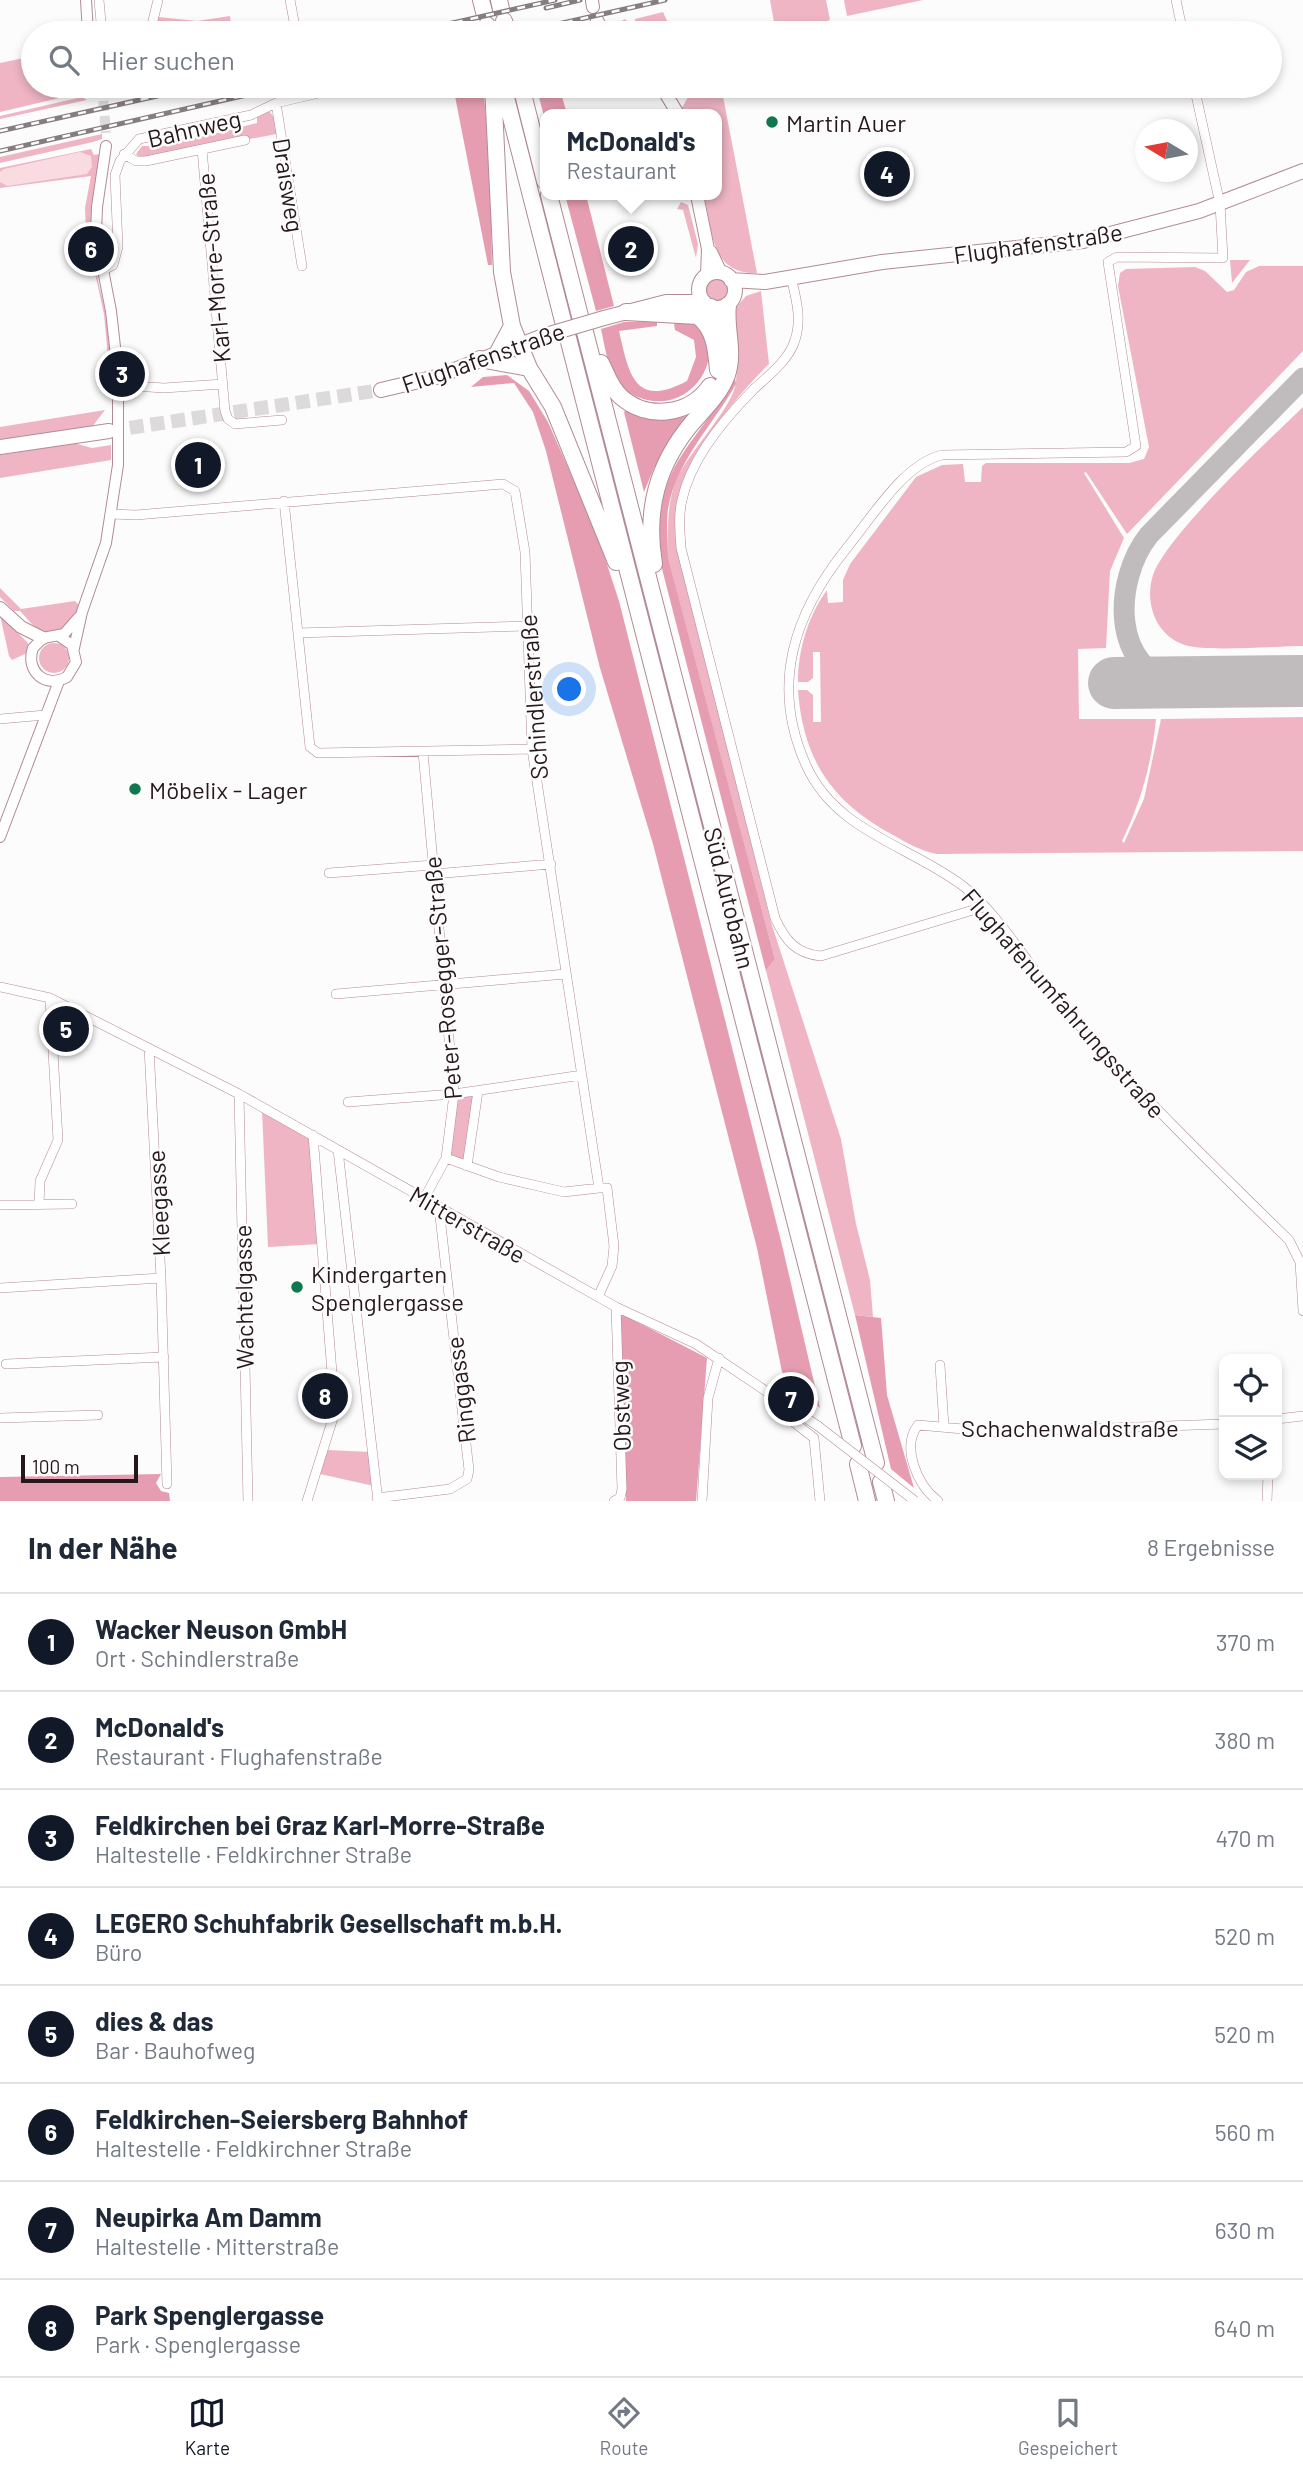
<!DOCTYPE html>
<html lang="de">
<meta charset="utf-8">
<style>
:root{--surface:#fff;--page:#f2f2f3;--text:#1f2937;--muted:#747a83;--line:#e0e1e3;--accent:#111827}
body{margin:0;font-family:Barlow,sans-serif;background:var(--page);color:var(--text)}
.controls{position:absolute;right:21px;bottom:21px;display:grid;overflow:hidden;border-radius:14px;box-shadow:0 4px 10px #0003}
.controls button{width:63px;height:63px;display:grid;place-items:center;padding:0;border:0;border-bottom:2px solid var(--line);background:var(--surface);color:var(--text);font:35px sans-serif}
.compass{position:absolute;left:1135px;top:119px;width:63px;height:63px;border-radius:50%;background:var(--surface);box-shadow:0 4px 10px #0003;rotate:280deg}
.scale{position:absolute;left:21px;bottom:18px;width:117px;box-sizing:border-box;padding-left:7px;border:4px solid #26171b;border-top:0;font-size:19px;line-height:24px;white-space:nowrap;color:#26171b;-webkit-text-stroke:5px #fcfcfc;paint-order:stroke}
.you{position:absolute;left:570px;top:690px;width:24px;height:24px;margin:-18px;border:5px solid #fff;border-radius:50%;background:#1a73e8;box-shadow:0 0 0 10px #1a73e833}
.badge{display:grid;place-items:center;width:46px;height:46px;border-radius:50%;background:var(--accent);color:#fff;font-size:23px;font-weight:700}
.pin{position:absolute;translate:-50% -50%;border:4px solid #fff;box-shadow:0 2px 7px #0006}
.popup{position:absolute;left:540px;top:109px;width:182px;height:91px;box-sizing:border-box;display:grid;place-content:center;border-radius:14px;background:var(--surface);filter:drop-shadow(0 2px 5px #0005);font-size:23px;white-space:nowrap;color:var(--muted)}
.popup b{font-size:26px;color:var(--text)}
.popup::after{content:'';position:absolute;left:50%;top:100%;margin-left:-14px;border:14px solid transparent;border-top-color:var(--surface)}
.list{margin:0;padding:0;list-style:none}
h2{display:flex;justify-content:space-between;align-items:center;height:91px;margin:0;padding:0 28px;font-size:30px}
h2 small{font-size:23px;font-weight:400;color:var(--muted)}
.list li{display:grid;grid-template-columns:46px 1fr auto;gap:21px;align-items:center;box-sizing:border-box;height:98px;padding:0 28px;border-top:2px solid var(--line)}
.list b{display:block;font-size:26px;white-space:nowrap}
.list p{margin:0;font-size:23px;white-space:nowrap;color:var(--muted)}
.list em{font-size:23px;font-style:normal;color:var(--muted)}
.icon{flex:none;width:38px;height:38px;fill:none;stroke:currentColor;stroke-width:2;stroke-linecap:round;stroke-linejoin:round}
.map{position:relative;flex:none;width:1303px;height:1501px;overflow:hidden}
.search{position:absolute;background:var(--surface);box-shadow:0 4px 10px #0003;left:21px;right:21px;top:21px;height:77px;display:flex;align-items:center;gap:18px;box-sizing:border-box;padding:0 24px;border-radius:38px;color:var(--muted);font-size:26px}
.sheet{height:875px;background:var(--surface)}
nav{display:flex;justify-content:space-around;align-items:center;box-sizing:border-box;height:98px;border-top:2px solid var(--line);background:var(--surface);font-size:19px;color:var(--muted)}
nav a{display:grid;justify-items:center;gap:4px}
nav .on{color:var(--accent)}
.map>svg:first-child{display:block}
.green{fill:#efb5c4}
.forest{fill:#e69db1}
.water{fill:#fadbe2}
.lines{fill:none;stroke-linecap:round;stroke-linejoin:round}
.taxiway{stroke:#c0bcbe;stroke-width:21}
.runway{stroke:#c0bcbe;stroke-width:52}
.tertiary-tunnel{stroke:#dcdada;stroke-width:10;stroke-dasharray:10 5;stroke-linecap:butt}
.primary-tunnel{stroke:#dcdada;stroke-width:14;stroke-dasharray:14 7;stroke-linecap:butt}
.minor-casing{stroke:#b28b95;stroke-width:10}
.tertiary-casing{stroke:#b28b95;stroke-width:12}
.secondary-casing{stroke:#b28b95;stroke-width:14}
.primary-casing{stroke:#b28b95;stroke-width:16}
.motorway-casing{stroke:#b28b95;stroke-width:18}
.minor{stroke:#fff;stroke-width:9}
.tertiary{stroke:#fff;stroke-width:10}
.secondary{stroke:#fff;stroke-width:12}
.primary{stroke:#fff;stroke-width:14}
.motorway{stroke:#fff;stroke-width:16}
.rail-casing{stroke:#857d7f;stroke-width:5}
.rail{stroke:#fcfcfc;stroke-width:2.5;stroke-dasharray:8;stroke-linecap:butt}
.minor-bridge-casing{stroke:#b28b95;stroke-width:10;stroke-linecap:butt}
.primary-bridge-casing{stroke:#b28b95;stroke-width:16;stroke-linecap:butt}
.minor-bridge{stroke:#fff;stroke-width:9}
.primary-bridge{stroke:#fff;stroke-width:14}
.poi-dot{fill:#107851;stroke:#fcfcfc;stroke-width:2.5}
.labels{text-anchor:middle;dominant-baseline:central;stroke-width:5;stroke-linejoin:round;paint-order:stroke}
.poi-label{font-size:24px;fill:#26171b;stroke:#fcfcfc;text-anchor:start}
.street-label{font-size:24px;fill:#26171b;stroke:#fcfcfc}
</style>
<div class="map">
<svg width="1303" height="1501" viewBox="0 0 1303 1501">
<rect width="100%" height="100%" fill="#fcfcfc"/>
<path class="green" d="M770 0H826L830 20 791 33H776Z
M844 0H923L847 16Z
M663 12 669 25 667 30 636 33 635 19Z
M230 16 232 33H155L158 17 197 21Z
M626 19 627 33H613L609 26Z
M33 56V86H93L85 92 0 112V63Z
M605 86H651L649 90C632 93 620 96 605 86Z
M721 86 757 273C710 274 713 232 704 195H717V114H683L682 108 689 95Z
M82 97 87 100 0 119V116Z
M269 111 276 120 277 134 140 159 136 154 142 146H164L257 123V117Z
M102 134V139L93 142 0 163V157Z
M102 147 93 241 90 242C95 280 124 360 112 401L104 314 86 233 85 208 91 176 0 188V168L91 149 94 155 99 154Z
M681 202 688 205 698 244 696 258 683 210 677 209Z
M1230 260H1250L1232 283Z
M1259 266H1303V351L1127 534 1086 472 1084 473 1124 538 1110 571 1106 648 1078 649 1079 719H1156C1152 762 1141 802 1122 841L1124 843 1144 799 1161 719 1303 717V851L937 854C921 851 907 843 893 835 832 802 803 760 798 690H807L813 695V722H821L820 652H813V678L808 682H798C798 650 808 616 827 590L828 603 843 602V580L850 564 916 477 942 465 963 464 965 482H981L982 466 986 463H1129L1144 459 1149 447 1118 286 1120 273 1126 269 1195 267 1205 271 1227 292 1234 290 1246 272Z
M703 291a14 14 0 1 1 28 0a14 14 0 1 1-28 0Z
M761 291 769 364C740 392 693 449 681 487 676 503 676 520 675 536L770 919 841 1139 856 1224 870 1280 873 1317 855 1315 766 971 775 959 668 559C668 531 666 504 677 478 689 452 734 406 736 382 738 358 736 336 732 312L746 296Z
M1303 407V646C1277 646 1206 652 1185 645 1156 636 1144 603 1153 575 1167 535 1269 440 1303 407Z
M105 410 92 427 0 440V427Z
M74 443 92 448 111 445V460L0 478V455Z
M0 588 21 609 75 601 80 606 66 628C38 636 37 629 20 611H14L0 597Z
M0 615 28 643 27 653 12 660 9 656Z
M39 658a15 15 0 1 1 30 0a15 15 0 1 1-30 0Z
M462 1097H472L475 1102 466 1161 452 1159 450 1154 457 1101Z
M262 1110 311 1137 321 1244 268 1247Z
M331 1377 329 1416 314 1378Z
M328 1450 370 1452 374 1486 320 1474Z"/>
<path class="forest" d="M453 86H483L490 160 492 265H488Z
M536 86H559L567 114H545V120Z
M565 195H586L614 306 596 311Z
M682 319C739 336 697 421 638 397 627 393 617 382 612 371 606 358 604 342 601 329L624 322 657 321V326L619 331C629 374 634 409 687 381L696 357 694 340 675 330 674 324Z
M507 375 529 391 548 422 597 534 619 601 782 1245 820 1408 782 1372 757 1248 653 844 600 668 546 451 533 412 514 383 471 387 483 377Z
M735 377 736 384C713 425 676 461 668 509 666 524 668 543 668 558L775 959 766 971 661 565C651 463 691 454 735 377Z
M629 408 688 416 654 468 644 492 624 412Z
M620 1313 707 1358 696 1501H626Z
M855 1315 881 1318 887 1395 914 1488 891 1469Z
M161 1474 156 1483 161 1491 169 1493 170 1501H0V1477Z"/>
<path class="water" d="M80 152 91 156 92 167 87 174 7 186 0 182V172L4 169Z"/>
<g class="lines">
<path class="taxiway" d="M1181 682C1110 674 1113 580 1149 535L1303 378"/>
<path class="runway" d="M1114 683 1303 681"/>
<path class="tertiary-tunnel" d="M102 86 106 133"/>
<path class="primary-tunnel" d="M109 431 381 390"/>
<g class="minor-casing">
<path id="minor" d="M99 0 102 33
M290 0 296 32
M1176 0 1183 33
M150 33 158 0
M1194 86 1220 204 1223 258 1117 257 1108 262 1136 446 1126 452 942 455C903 464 871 519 846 549 794 614 770 685 806 765 836 832 909 845 963 886 998 912 1034 974 1064 1008 1135 1090 1212 1165 1289 1240L1300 1262 1303 1311
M276 103 302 266
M202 149 225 411 228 419 235 424 282 420
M124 154 136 161H146L245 140
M102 271 113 265 118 247 115 175 120 161 139 139 251 115 276 103 349 86
M791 277C796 298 802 319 795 340 789 360 769 375 754 389 725 418 691 458 682 500 678 515 680 532 681 548L775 918C785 940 796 954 821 956L983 907
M118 385 164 388 223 384
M284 501 310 747 318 753 532 749
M111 514 136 515 503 484 515 491 525 552 532 749 599 1188H607L614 1246 612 1266 598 1297
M298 633 527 626
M0 719 45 715
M423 752 454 1094 446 1158 424 1199
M329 873 433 865
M434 874 551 864
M0 987 50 998 239 1094 616 1307 696 1344 818 1426
M336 994 566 974
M149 1048 161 1278 167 1484
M239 1094 248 1501
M348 1102 454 1094 582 1075
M338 1150 378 1501
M446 1158 499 1177 564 1192 599 1188
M467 1166 478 1091
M39 1204 40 1181 58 1140 50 998
M0 1205 72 1204
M0 1288 161 1278
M6 1364 164 1357
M940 1365 944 1427
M782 1402 787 1417 814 1438 820 1501
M0 1418 98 1415
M1277 1419 1303 1416
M377 1498 450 1489 467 1479 469 1470 439 1208
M307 1501 333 1418V1385L313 1135
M614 1501 620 1498 622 1489 616 1307
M702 1501 708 1398 719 1358
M938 1501C917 1485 901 1447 918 1425L997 1432 1224 1424
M1267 1501 1268 1475"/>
</g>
<g class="tertiary-casing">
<path id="tertiary" d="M86 0 88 33
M59 636 72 645 76 662 67 677C45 689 25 671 33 648L43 638 64 634 79 617
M74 648 82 612 106 543 118 465V374L111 311 96 234 97 207 106 146
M0 837 59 681"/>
</g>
<g class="secondary-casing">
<path id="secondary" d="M592 1 593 7
M597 20 603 33
M661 86 678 114
M697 195 708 249 707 275
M711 252 721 273
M0 608 21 627 43 638"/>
</g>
<g class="primary-casing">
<path id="primary" d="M699 290a18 18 0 1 1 36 0a18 18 0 1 1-36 0Z
M731 280 765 282 882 262 1083 241 1199 211 1303 171
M604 318 666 302H704
M381 390 436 377 546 335
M0 447 109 431"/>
</g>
<g class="motorway-casing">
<path id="motorway" d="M481 0 484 12
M499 0 501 9
M504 21 506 27
M487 25 489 30
M493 86 502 272 512 326 529 368 553 407 616 562
M503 86 563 321
M521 86 545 181
M549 195 580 316
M711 307 721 334
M626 312 698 316C715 330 716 349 718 370
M585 332 876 1463
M568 338 853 1446
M498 352 512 326
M480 359 529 368
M601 363C607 375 610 386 620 396 647 421 690 415 710 386
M654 564C645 510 657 465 692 423 705 408 720 394 727 375 735 351 725 329 728 305
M858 1464 867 1501
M881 1482 886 1501"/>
</g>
<use href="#minor" class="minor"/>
<use href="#tertiary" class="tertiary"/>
<use href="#secondary" class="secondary"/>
<use href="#primary" class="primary"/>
<use href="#motorway" class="motorway"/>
<g class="rail-casing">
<path id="rail" d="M546 8 580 0
M408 33 555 0
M493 33 527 26
M518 33 665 0
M0 131 202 86
M0 151 286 86"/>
</g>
<use href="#rail" class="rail"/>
<g class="minor-bridge-casing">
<path id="minor-bridge" d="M818 1426 915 1501"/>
</g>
<g class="primary-bridge-casing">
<path id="primary-bridge" d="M546 335 604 318"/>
</g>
<use href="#minor-bridge" class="minor-bridge"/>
<use href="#primary-bridge" class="primary-bridge"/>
</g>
<g class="poi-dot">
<circle cx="772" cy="122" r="7"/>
<circle cx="135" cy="789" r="7"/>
<circle cx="297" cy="1287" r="7"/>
</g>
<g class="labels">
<g class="poi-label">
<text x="786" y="122">Martin Auer</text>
<text x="149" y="789">Möbelix - Lager</text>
<text x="311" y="1273">Kindergarten<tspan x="311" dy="28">Spenglergasse</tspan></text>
</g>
<g class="street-label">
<text transform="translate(194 128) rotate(-13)">Bahnweg</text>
<text transform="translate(289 185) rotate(81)">Draisweg</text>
<text transform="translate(1038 243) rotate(-8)">Flughafenstraße</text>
<text transform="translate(213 268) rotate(-95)">Karl-Morre-Straße</text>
<text transform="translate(483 357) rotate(-19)">Flughafenstraße</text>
<text transform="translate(533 697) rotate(-94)">Schindlerstraße</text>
<text transform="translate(730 898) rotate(76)">Süd Autobahn</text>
<text transform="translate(442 978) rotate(-95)">Peter-Rosegger-Straße</text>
<text transform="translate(1064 1003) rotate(49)">Flughafenumfahrungsstraße</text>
<text transform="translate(158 1203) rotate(-93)">Kleegasse</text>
<text transform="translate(468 1224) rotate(30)">Mitterstraße</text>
<text transform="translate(243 1297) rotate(-91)">Wachtelgasse</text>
<text transform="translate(460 1390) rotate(-97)">Ringgasse</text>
<text transform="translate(620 1406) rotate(-92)">Obstweg</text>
<text x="1070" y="1427">Schachenwaldstraße</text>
</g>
</g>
</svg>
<div class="controls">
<button><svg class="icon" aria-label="locate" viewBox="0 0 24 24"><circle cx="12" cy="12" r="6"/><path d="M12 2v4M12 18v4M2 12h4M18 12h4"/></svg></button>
<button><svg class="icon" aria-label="layers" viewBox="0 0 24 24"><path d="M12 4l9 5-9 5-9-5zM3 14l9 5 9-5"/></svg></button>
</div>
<svg class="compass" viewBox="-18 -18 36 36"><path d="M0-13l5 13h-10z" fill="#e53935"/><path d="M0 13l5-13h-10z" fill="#747a83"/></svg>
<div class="scale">100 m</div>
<div class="you"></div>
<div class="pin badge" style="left:198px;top:465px">1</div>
<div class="pin badge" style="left:631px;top:249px">2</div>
<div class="popup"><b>McDonald's</b>Restaurant</div>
<div class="pin badge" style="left:122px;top:374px">3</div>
<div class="pin badge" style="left:887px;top:174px">4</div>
<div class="pin badge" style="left:66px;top:1029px">5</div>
<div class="pin badge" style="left:91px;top:249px">6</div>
<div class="pin badge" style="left:791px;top:1399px">7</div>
<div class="pin badge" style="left:325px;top:1396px">8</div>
<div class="search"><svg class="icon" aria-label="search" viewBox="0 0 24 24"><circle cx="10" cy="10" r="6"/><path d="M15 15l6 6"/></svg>Hier suchen</div>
</div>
<section class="sheet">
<h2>In der Nähe<small>8 Ergebnisse</small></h2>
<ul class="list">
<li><span class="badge">1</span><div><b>Wacker Neuson GmbH</b><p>Ort · Schindlerstraße</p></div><em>370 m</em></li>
<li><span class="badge">2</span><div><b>McDonald's</b><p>Restaurant · Flughafenstraße</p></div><em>380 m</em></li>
<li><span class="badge">3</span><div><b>Feldkirchen bei Graz Karl-Morre-Straße</b><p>Haltestelle · Feldkirchner Straße</p></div><em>470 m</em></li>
<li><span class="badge">4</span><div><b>LEGERO Schuhfabrik Gesellschaft m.b.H.</b><p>Büro</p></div><em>520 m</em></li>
<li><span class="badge">5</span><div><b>dies &amp; das</b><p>Bar · Bauhofweg</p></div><em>520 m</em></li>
<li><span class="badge">6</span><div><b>Feldkirchen-Seiersberg Bahnhof</b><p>Haltestelle · Feldkirchner Straße</p></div><em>560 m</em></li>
<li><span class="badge">7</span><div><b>Neupirka Am Damm</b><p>Haltestelle · Mitterstraße</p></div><em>630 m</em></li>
<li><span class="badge">8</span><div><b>Park Spenglergasse</b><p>Park · Spenglergasse</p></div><em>640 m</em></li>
</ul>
</section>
<nav>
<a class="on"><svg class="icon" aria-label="map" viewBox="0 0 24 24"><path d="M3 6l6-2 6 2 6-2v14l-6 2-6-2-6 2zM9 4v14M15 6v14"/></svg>Karte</a>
<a><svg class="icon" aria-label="directions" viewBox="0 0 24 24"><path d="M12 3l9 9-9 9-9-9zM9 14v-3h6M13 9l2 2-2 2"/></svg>Route</a>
<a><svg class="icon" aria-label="saved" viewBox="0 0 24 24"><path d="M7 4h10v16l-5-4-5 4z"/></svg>Gespeichert</a>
</nav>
